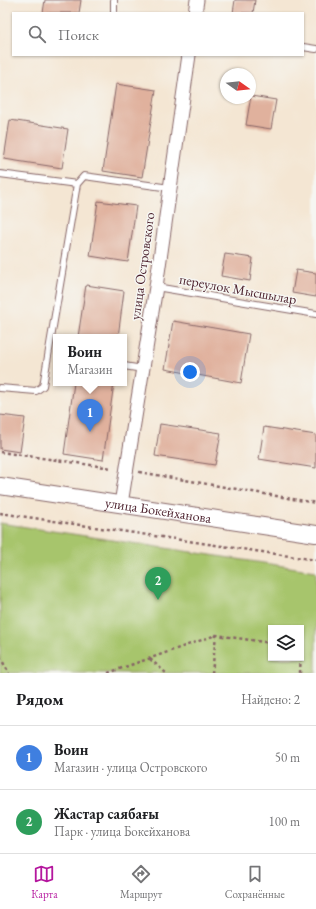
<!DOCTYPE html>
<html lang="ru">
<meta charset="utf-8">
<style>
:root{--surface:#fff;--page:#f2f2f2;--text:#202124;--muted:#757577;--line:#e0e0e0;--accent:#b5179e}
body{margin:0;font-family:"EB Garamond",serif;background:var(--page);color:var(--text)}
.controls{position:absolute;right:12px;bottom:12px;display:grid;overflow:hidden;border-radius:0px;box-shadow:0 1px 3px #0004}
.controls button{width:36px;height:36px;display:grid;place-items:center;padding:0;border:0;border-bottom:1px solid var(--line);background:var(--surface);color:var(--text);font:20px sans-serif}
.compass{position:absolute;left:220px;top:68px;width:36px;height:36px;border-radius:50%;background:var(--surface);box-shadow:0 1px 3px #0004;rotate:105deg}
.you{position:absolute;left:190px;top:372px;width:14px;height:14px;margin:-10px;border:3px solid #fff;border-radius:50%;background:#1a73e8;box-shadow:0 0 0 6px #1a73e833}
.badge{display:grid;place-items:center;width:26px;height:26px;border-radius:50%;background:var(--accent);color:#fff;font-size:13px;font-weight:700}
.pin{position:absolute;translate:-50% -33px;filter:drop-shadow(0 1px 2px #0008)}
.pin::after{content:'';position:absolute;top:21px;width:14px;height:12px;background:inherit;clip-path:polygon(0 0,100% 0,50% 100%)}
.popup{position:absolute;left:53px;top:334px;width:74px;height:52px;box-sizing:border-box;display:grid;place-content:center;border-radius:0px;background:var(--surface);filter:drop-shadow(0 1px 3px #0005);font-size:13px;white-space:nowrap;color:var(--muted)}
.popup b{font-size:15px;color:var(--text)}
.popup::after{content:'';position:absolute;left:50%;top:100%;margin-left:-8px;border:8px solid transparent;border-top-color:var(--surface)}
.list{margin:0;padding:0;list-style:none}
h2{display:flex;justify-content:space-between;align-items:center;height:52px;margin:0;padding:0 16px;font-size:17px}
h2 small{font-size:13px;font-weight:400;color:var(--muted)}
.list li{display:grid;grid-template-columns:26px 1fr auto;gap:12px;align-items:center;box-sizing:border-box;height:64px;padding:0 16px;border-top:1px solid var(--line)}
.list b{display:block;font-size:15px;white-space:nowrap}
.list p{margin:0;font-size:13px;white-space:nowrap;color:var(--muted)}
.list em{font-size:13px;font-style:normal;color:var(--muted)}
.icon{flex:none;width:22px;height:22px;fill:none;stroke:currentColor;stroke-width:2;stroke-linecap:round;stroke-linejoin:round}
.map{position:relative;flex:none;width:316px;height:673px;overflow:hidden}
.search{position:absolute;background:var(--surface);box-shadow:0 1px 3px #0004;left:12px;right:12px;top:12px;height:44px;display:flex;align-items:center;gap:10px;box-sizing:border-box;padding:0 14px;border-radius:0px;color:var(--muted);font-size:15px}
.sheet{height:180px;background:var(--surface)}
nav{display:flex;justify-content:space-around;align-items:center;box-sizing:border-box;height:56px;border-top:1px solid var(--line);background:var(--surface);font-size:11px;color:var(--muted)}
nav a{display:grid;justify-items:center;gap:2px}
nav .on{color:var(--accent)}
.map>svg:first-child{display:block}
.green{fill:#a7c56c;stroke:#78724c;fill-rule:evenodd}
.building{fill:#e0b19d}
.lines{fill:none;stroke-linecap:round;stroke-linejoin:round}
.service-casing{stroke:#866566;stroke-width:8}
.minor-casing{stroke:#866566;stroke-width:15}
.tertiary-casing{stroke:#866566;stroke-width:18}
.path{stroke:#866566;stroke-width:2.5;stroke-dasharray:3 3;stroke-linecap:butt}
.service{stroke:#fff;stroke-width:6}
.minor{stroke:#fff;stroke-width:13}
.tertiary{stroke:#fff;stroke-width:16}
.labels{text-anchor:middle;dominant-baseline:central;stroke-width:3;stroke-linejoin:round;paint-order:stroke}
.street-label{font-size:14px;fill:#4a1f2b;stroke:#f6f6f2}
</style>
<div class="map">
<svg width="316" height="673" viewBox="0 0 316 673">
<rect width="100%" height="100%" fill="#f6f6f2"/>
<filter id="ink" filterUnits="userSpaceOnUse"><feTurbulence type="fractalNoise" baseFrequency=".025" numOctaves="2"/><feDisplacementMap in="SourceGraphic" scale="8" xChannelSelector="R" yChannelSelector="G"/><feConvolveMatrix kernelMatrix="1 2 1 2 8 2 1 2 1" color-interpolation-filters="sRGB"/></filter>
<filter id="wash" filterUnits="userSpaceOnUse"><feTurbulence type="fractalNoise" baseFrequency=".012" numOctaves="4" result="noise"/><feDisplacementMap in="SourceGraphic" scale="16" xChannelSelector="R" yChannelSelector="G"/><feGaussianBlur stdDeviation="0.9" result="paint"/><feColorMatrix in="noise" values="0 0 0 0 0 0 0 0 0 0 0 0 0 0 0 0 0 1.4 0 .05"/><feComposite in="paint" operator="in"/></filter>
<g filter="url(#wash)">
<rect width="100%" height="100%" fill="#f4e6d3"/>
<path class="green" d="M0 523 316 571V673H0ZM271 628H301V658H271Z"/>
<g id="blocks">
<path class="building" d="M45 0H81L79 13H43Z
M235 0H255L253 13H233Z
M116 84 156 90 142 177 103 171Z
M251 96 276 100 271 129 246 125Z
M10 120 68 129 62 168 4 159Z
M98 201 136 206 128 262 90 256Z
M225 254 253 258 250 281 221 276Z
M296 270 316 273V297L292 293Z
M86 285 124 291 118 337H78Z
M173 321 249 334 241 383 165 369Z
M74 383H114L103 460 64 454Z
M0 415 25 418 20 452 0 449Z
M160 424 221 433 215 465 155 456Z
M264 427 316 435V468L259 459Z"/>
</g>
</g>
<g filter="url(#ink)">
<use href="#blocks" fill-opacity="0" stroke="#866566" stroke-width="1"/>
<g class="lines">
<g class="service-casing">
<path id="service" d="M114 13V0
M303 47 316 49
M0 174 77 184
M156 287 316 314
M124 366 143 369
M0 388 36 391 43 386 77 184 84 176 170 188"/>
</g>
<g class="minor-casing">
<path id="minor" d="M195 13 197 0
M121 504 156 287 189 55"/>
</g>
<g class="tertiary-casing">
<g id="tertiary">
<path id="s1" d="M0 486 316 534"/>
</g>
</g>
<path class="path" d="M0 452 112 468
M139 472 316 503
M0 513 316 560
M0 657 9 673
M150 659 166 673
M108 673 216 635 271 643
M212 673 216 635
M300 673 301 652"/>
<use href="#service" class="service"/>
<use href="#minor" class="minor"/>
<use href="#tertiary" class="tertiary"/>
</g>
</g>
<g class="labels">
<g class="street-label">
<text transform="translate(142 266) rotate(-82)">улица Островского</text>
<text transform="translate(238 289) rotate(10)">переулок Мысшылар</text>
<text stroke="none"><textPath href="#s1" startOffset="160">улица Бокейханова</textPath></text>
</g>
</g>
</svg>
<div class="controls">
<button><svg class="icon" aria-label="layers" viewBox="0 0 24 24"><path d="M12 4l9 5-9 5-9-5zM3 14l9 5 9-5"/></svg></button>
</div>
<svg class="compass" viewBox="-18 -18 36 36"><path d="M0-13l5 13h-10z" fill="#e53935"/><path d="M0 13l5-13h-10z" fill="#757577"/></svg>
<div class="you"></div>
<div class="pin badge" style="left:90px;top:432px;background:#3f7fe0">1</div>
<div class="popup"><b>Воин</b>Магазин</div>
<div class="pin badge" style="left:158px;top:600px;background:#2e9e5b">2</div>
<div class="search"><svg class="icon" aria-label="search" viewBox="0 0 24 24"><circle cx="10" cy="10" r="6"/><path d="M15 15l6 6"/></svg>Поиск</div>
</div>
<section class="sheet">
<h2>Рядом<small>Найдено: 2</small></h2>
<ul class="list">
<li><span class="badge" style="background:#3f7fe0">1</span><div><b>Воин</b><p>Магазин · улица Островского</p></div><em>50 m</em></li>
<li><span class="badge" style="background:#2e9e5b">2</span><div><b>Жастар саябағы</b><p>Парк · улица Бокейханова</p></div><em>100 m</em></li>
</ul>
</section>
<nav>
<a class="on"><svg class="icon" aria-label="map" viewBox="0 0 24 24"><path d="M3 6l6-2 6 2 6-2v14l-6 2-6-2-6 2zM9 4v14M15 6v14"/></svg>Карта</a>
<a><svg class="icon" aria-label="directions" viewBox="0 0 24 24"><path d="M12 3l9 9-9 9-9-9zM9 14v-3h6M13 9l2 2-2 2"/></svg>Маршрут</a>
<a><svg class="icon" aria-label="saved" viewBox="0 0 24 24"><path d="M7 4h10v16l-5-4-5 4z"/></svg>Сохранённые</a>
</nav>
